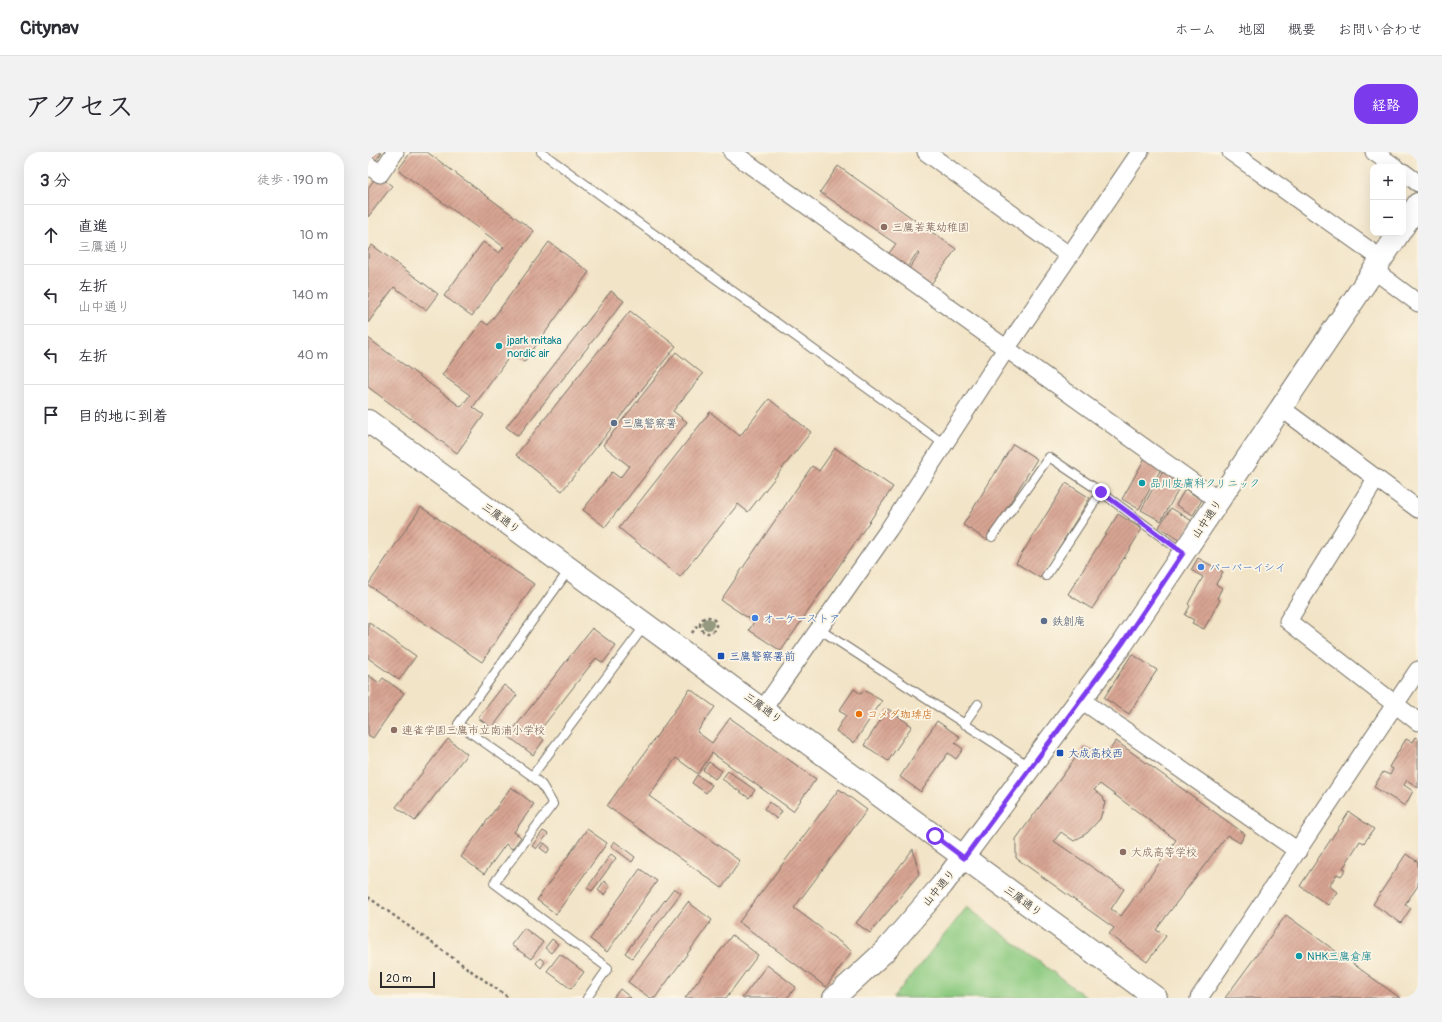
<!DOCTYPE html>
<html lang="ja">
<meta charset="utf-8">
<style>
:root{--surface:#fff;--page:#f2f2f3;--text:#2b2b33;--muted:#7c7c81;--line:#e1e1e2;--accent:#7c3aed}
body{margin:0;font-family:Pangolin,"Klee One",sans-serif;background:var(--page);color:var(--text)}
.controls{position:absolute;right:12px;top:12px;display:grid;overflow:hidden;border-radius:8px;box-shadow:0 4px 16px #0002}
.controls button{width:36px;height:36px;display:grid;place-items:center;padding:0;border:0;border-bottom:1px solid var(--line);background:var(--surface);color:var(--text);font:20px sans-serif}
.scale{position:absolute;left:12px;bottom:10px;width:55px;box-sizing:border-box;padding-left:4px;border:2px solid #2b2b2b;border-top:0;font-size:11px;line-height:14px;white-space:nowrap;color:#2b2b2b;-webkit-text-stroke:3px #fcf5e5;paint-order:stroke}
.stop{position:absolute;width:12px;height:12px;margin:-9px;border:3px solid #7c3aed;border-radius:50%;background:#fff}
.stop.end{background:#7c3aed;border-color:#fff;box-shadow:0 1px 4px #0008}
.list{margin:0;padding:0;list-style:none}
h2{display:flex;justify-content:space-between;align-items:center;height:52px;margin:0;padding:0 16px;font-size:17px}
h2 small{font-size:13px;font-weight:400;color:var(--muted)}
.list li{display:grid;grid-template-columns:26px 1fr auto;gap:12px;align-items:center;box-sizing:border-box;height:60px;padding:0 16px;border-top:1px solid var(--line)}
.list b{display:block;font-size:15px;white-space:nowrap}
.list p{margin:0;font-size:13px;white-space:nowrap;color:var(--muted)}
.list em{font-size:13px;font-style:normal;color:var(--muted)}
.icon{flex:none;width:22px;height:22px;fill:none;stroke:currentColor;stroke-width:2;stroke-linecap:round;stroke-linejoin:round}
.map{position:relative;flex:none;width:1050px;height:846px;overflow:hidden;border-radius:16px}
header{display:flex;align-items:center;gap:24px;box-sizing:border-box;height:56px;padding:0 20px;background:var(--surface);border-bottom:1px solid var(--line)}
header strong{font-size:19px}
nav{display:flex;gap:22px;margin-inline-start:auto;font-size:14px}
.intro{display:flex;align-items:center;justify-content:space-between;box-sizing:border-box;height:96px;padding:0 24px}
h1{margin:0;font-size:28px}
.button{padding:10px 18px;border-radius:16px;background:var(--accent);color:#fff;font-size:14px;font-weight:700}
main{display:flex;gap:24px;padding:0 24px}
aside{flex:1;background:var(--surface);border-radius:16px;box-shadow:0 4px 16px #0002}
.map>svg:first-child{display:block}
.garden{fill:#8cca80;stroke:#5c7a56}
.building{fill:url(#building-hatch);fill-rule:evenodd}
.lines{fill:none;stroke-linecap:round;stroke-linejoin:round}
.lane-casing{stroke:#716c62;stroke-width:10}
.street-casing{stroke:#716c62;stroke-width:19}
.secondary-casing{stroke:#716c62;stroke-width:24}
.path{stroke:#716c62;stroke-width:2.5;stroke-dasharray:3 3;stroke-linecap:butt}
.lane{stroke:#fff;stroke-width:8}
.street{stroke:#fff;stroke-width:17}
.secondary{stroke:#fff;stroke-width:22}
.tree{fill:#94997f}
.route{stroke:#7c3aed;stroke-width:5}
.education-dot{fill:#8d6e63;stroke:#fcf5e5;stroke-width:1.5}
.culture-dot{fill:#0f9aa8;stroke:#fcf5e5;stroke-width:1.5}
.service-dot{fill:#5c6f8a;stroke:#fcf5e5;stroke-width:1.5}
.shop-dot{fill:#3f7fe0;stroke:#fcf5e5;stroke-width:1.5}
.transit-dot{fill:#1a4fb4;stroke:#fcf5e5;stroke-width:1.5}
.food-dot{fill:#e8710a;stroke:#fcf5e5;stroke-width:1.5}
.labels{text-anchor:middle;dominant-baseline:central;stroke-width:3.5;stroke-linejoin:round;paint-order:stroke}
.education-label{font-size:11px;fill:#785e54;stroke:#fcf5e5;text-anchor:start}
.culture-label{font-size:11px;fill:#0d838f;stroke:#fcf5e5;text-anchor:start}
.service-label{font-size:11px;fill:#4e5e75;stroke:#fcf5e5;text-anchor:start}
.street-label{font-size:11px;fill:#2b2b2b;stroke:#fcf5e5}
.shop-label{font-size:11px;fill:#366cbe;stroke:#fcf5e5;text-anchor:start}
.transit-label{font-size:11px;fill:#164399;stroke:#fcf5e5;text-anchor:start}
.food-label{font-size:11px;fill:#c56008;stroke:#fcf5e5;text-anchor:start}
</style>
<header>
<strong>Citynav</strong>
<nav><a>ホーム</a><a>地図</a><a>概要</a><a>お問い合わせ</a></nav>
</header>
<div class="intro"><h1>アクセス</h1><a class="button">経路</a></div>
<main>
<aside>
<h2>3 分<small>徒歩 · 190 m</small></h2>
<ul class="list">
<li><svg class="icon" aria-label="ahead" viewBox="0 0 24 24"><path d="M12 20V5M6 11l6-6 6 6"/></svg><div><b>直進</b><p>三鷹通り</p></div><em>10 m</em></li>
<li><svg class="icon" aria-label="left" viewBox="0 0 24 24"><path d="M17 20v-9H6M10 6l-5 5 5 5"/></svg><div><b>左折</b><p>山中通り</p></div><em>140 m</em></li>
<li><svg class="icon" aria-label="left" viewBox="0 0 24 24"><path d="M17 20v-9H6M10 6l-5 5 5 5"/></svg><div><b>左折</b></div><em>40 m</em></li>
<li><svg class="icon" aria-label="arrive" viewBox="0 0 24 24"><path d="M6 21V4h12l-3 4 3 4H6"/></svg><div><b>目的地に到着</b></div></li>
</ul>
</aside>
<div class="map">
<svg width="1050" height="846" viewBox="0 0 1050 846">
<defs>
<pattern id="building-hatch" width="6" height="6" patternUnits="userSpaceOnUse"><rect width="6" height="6" fill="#d8a493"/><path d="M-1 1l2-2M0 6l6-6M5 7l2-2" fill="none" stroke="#af8678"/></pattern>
</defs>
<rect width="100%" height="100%" fill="#fcf5e5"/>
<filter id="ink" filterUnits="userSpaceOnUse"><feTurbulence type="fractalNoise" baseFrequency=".025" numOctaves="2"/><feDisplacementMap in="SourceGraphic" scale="8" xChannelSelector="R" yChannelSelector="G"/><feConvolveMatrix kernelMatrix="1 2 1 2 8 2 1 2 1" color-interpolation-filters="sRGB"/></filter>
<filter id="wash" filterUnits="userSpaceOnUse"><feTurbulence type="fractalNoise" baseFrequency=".012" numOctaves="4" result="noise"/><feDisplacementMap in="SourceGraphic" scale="16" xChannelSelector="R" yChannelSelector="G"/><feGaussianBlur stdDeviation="0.9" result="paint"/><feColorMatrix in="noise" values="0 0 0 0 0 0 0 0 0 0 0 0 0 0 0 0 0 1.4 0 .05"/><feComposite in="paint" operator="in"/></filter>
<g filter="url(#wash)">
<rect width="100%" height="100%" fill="#f2e4c7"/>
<path class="garden" d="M599 755 719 846H525Z"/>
<g id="blocks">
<path class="building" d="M0 0H14L8 8 0 2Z
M43 0H59L166 79 104 164 76 144 115 90 131 101 136 95 30 18Z
M470 14 588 97 561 135 539 119 551 102 549 101 537 118 518 105 528 92 452 40Z
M10 23 24 34 0 65V36Z
M181 90 221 120 156 210 144 201 105 255 116 263 89 301 0 235V186L93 255 102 243 74 223 114 169 120 173Z
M4 93 70 142 58 158 26 135 0 171V98Z
M243 139 256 149 150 284 138 275Z
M262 159 308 194 194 339 148 303Z
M308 200 335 222 305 259 319 270 237 375 215 358 244 320 252 326 261 314 235 293Z
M401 247 443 280 380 360 370 352 312 425 251 376 342 260 372 284Z
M645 292 669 307 619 388 595 373Z
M467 296 525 335 413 499 381 478 386 470 353 448 444 314 451 319Z
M777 306 794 315 771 357 754 347Z
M796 317 816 328 793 369 773 358Z
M698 331 722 346 672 426 648 411Z
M817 337 834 348 825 363 808 353Z
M53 355 166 432 114 510 0 433Z
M803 356 824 369 812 389 791 375Z
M750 362 774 377 724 457 700 442Z
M830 406 855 420 848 432 854 436 849 446 852 448 836 477 824 471 826 468 817 463 822 454 820 452 835 425 823 418Z
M0 470 48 504 31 528 0 506Z
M224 476 248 494 235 511 228 506 169 582 176 588 165 603 140 584Z
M764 502 789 518 761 562 736 546Z
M0 523 11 531 15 526 36 541 5 586 0 583Z
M136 533 149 543 124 576 110 566Z
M322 537 347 555 329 580 344 591 362 566 448 627 425 659 344 601 330 622 308 606 281 644 372 709 354 736 239 654Z
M486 537 493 542 496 538 514 549 486 591 468 579 478 563 471 559Z
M520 557 544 574 520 609 496 593Z
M569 569 592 585 587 591 595 597 588 607 580 601 553 640 532 625Z
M1047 585 1050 587V636L1039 628 1036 633 1045 639 1037 654 1006 635 1015 620 1022 623 1025 617 1021 615 1038 587 1044 590Z
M80 587 99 602 47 669 28 655Z
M748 589 877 682 872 691 859 683 788 778 798 784 779 810 741 782 746 776 648 706V687L717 593 736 606ZM732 632 808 688 753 764 743 757 756 737 686 689 693 680 706 689 719 681 732 667 737 651 735 645 726 638Z
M341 610 354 619 347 627 335 618Z
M360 619 387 638 381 646 354 627Z
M329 623 344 633 338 641 324 631Z
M143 635 166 652 146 680 153 685 144 697 138 692 116 722 93 705Z
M471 637 499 658 426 756 484 799 458 835 371 770Z
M401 650 414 659 409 667 396 657Z
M981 660 1006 677 996 691 992 689 975 716 978 717 973 724 969 722 961 734 969 740 960 753 932 734Z
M219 677 239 691 188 762 169 748Z
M175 679 180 682 168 697 164 694Z
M246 689 267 705 264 710 243 694Z
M176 691 182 696 179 701 172 696Z
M545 697 551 722 502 781 488 771Z
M243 702 248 706 224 739 219 736Z
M1038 702 1050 710V734L1037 752 1043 756 1033 771 1005 752Z
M272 717 289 729 239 800 222 787Z
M236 729 242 734 236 743 230 738Z
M306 736 313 741 264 806 257 801Z
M320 750 344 768 287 846H282L260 830Z
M918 763 1032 846H857Z
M156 776 175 790 163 807 143 793Z
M364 783 390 803 358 846H317Z
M184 787 190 792 183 801 177 796Z
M192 802 216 820 203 837 179 819Z
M172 806 177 810 173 816 168 811Z
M399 813 428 835 419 846H374Z
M252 837 263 846H245Z"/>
</g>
</g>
<g filter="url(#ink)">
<use href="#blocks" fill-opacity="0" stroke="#716c62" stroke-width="1"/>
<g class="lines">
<g class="lane-casing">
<path id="lane" d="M173 0 576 292
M624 385 681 305 733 340 815 401
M201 418 90 572 164 624 278 472
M678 424 733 340
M451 477 661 614
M596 572 610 552
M164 624 174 633 185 652 126 731 240 816 219 846"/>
</g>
<g class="street-casing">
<path id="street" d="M364 0 851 349
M558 0 702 104
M863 0 1015 108
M1006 0 1027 15
M0 13 12 22 27 0
M1035 20 1050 31
M1007 119 1050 151
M913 256 1050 357
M1008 327 920 469 1050 570
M712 547 930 699
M395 557 521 377 638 197 772 0
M831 846 1050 518"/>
</g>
<g class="secondary-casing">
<path id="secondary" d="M1035 75 1050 52
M0 269 788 846
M466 846 518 798 574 733 754 492 1031 81"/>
</g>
<path class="path" d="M332 473a8 8 0 1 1 16 0a8 8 0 1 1-16 0Z
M324 481 330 472
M0 745 141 846"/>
<use href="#lane" class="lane"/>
<use href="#street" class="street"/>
<use href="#secondary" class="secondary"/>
</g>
<circle class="tree" cx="340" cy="472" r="6"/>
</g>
<g class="lines" filter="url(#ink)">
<path class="route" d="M567 684 596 706 754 492 815 401 733 340"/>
</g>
<g class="education-dot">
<circle cx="516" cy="75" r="4"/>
<circle cx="26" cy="578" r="4"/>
<circle cx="755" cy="700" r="4"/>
</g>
<g class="culture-dot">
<circle cx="131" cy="194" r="4"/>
<circle cx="774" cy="331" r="4"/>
<circle cx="931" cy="804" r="4"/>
</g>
<g class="service-dot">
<circle cx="246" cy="271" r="4"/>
<circle cx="676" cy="469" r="4"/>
</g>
<g class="shop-dot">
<circle cx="833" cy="415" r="4"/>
<circle cx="387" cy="466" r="4"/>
</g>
<g class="transit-dot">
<rect x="349" y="500" width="8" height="8" rx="2"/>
<rect x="688" y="597" width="8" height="8" rx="2"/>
</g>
<circle class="food-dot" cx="491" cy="562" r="4"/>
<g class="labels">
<g class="education-label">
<text x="524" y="75">三鷹若葉幼稚園</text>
<text x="34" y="578">連雀学園三鷹市立南浦小学校</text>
<text x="763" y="700">大成高等学校</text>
</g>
<g class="culture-label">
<text x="139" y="188">jpark mitaka<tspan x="139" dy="13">nordic air</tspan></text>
<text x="782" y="331">品川皮膚科クリニック</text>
<text x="939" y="804">NHK三鷹倉庫</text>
</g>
<g class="service-label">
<text x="254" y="271">三鷹警察署</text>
<text x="684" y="469">鉄創庵</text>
</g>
<g class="street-label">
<text transform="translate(133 366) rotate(36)">三鷹通り</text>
<text transform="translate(839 367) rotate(-56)">山中通り</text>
<text transform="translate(395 556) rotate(36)">三鷹通り</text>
<text transform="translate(571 736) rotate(-50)">山中通り</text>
<text transform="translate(655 749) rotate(36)">三鷹通り</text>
</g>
<g class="shop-label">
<text x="841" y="415">バーバーイシイ</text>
<text x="395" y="466">オーケーストア</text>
</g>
<g class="transit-label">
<text x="361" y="504">三鷹警察署前</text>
<text x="700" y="601">大成高校西</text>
</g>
<g class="food-label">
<text x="499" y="562">コメダ珈琲店</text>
</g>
</g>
</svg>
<div class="controls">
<button>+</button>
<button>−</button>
</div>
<div class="scale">20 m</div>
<div class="stop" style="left:567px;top:684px"></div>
<div class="stop end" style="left:733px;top:340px"></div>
</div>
</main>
